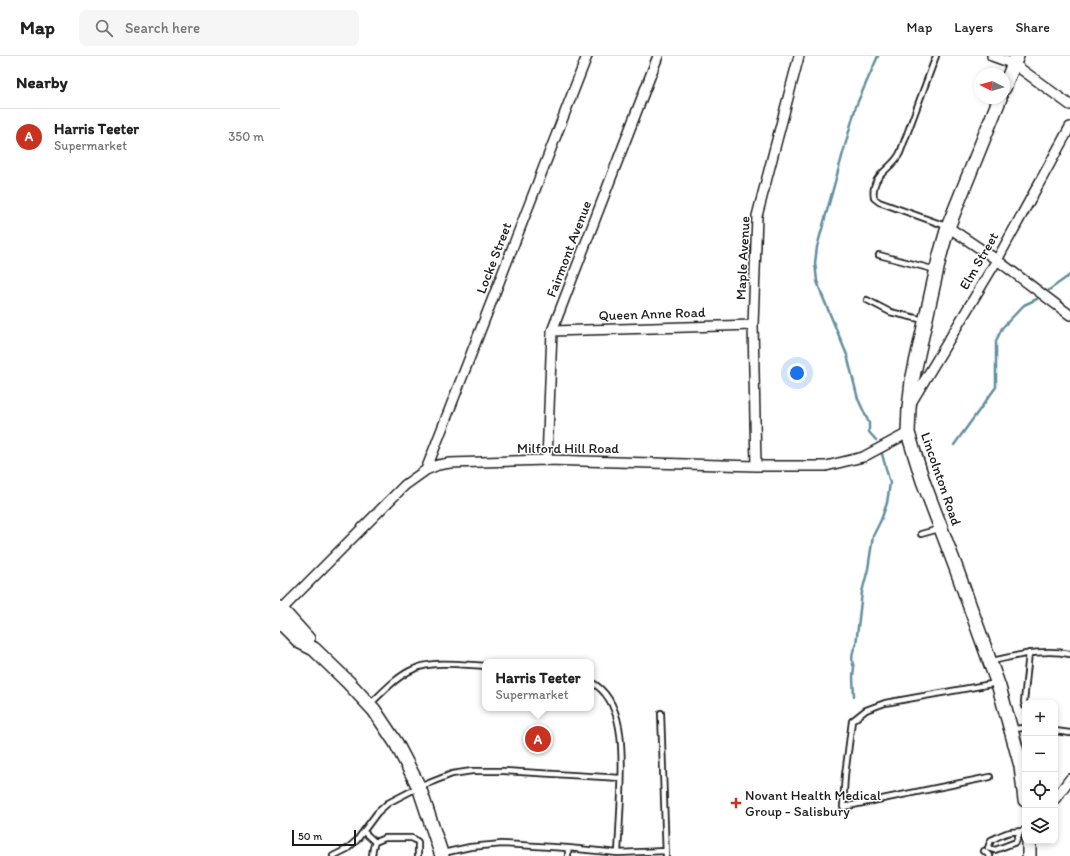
<!DOCTYPE html>
<meta charset="utf-8">
<style>
:root{--surface:#fff;--page:#f6f6f6;--text:#222;--muted:#767676;--line:#e0e0e0;--accent:#c8321e}
body{margin:0;font-family:Itim,sans-serif;background:var(--page);color:var(--text)}
.controls{position:absolute;right:12px;bottom:12px;display:grid;overflow:hidden;border-radius:8px;box-shadow:0 2px 6px #0003}
.controls button{width:36px;height:36px;display:grid;place-items:center;padding:0;border:0;border-bottom:1px solid var(--line);background:var(--surface);color:var(--text);font:20px sans-serif}
.compass{position:absolute;left:694px;top:12px;width:36px;height:36px;border-radius:50%;background:var(--surface);box-shadow:0 2px 6px #0003;rotate:275deg}
.scale{position:absolute;left:12px;bottom:10px;width:64px;box-sizing:border-box;padding-left:4px;border:2px solid #1c1c1c;border-top:0;font-size:11px;line-height:14px;white-space:nowrap;color:#1c1c1c;-webkit-text-stroke:3px #fff;paint-order:stroke}
.you{position:absolute;left:517px;top:317px;width:14px;height:14px;margin:-10px;border:3px solid #fff;border-radius:50%;background:#1a73e8;box-shadow:0 0 0 6px #1a73e833}
.badge{display:grid;place-items:center;width:26px;height:26px;border-radius:50%;background:var(--accent);color:#fff;font-size:13px;font-weight:700}
.pin{position:absolute;translate:-50% -50%;border:2px solid #fff;box-shadow:0 1px 4px #0006}
.popup{position:absolute;left:202px;top:603px;width:112px;height:52px;box-sizing:border-box;display:grid;place-content:center;border-radius:8px;background:var(--surface);filter:drop-shadow(0 1px 3px #0005);font-size:13px;white-space:nowrap;color:var(--muted)}
.popup b{font-size:15px;color:var(--text)}
.popup::after{content:'';position:absolute;left:50%;top:100%;margin-left:-8px;border:8px solid transparent;border-top-color:var(--surface)}
.list{margin:0;padding:0;list-style:none}
h2{display:flex;justify-content:space-between;align-items:center;height:52px;margin:0;padding:0 16px;font-size:17px}
h2 small{font-size:13px;font-weight:400;color:var(--muted)}
.list li{display:grid;grid-template-columns:26px 1fr auto;gap:12px;align-items:center;box-sizing:border-box;height:56px;padding:0 16px;border-top:1px solid var(--line)}
.list b{display:block;font-size:15px;white-space:nowrap}
.list p{margin:0;font-size:13px;white-space:nowrap;color:var(--muted)}
.list em{font-size:13px;font-style:normal;color:var(--muted)}
.icon{flex:none;width:22px;height:22px;fill:none;stroke:currentColor;stroke-width:2;stroke-linecap:round;stroke-linejoin:round}
.map{position:relative;flex:none;width:790px;height:800px;overflow:hidden}
header{display:flex;align-items:center;gap:24px;box-sizing:border-box;height:56px;padding:0 20px;background:var(--surface);border-bottom:1px solid var(--line)}
header strong{font-size:19px}
nav{display:flex;gap:22px;margin-inline-start:auto;font-size:14px}
.search{width:280px;height:36px;background:var(--page);display:flex;align-items:center;gap:10px;box-sizing:border-box;padding:0 14px;border-radius:8px;color:var(--muted);font-size:15px}
main{display:flex}
aside{flex:1;background:var(--surface)}
.map>svg:first-child{display:block}
.lines{fill:none;stroke-linecap:round;stroke-linejoin:round}
.stream{stroke:#638f9e;stroke-width:2.5}
.lane-casing{stroke:#1c1c1c;stroke-width:8}
.street-casing{stroke:#1c1c1c;stroke-width:12}
.secondary-casing{stroke:#1c1c1c;stroke-width:16}
.lane{stroke:#fff;stroke-width:4.5}
.street{stroke:#fff;stroke-width:9}
.secondary{stroke:#fff;stroke-width:13}
.poi-dot{fill:#c8321e;stroke:#fff;stroke-width:1.5}
.labels{text-anchor:middle;dominant-baseline:central;stroke-width:3;stroke-linejoin:round;paint-order:stroke}
.street-label{font-size:14px;fill:#1c1c1c;stroke:#fff}
.poi-label{font-size:14px;fill:#1c1c1c;stroke:#fff;text-anchor:start}
</style>
<header>
<strong>Map</strong>
<div class="search"><svg class="icon" aria-label="search" viewBox="0 0 24 24"><circle cx="10" cy="10" r="6"/><path d="M15 15l6 6"/></svg>Search here</div>
<nav><a>Map</a><a>Layers</a><a>Share</a></nav>
</header>
<main>
<aside>
<h2>Nearby<small></small></h2>
<ul class="list">
<li><span class="badge">A</span><div><b>Harris Teeter</b><p>Supermarket</p></div><em>350 m</em></li>
</ul>
</aside>
<div class="map">
<svg width="790" height="800" viewBox="0 0 790 800">
<rect width="100%" height="100%" fill="#fff"/>
<filter id="ink" filterUnits="userSpaceOnUse"><feTurbulence type="fractalNoise" baseFrequency=".025" numOctaves="2"/><feDisplacementMap in="SourceGraphic" scale="8" xChannelSelector="R" yChannelSelector="G"/><feConvolveMatrix kernelMatrix="1 2 1 2 8 2 1 2 1" color-interpolation-filters="sRGB"/></filter>
<g filter="url(#ink)">
<g class="lines">
<path class="stream" d="M769 234 790 219
M596 384 589 376V367L578 343 567 299 542 239 537 225 535 207 537 191 576 50 598 0
M674 389 716 331V285L722 272 744 249 757 243
M574 640 573 621 574 611C571 606 572 594 576 589L582 536 588 513 593 480 601 464 607 447 610 427 602 398"/>
<g class="lane-casing">
<path id="lane" d="M656 0 620 97C612 114 590 118 594 142L599 146 666 170
M599 199 656 214
M587 244 610 256 644 264
M641 478 659 473
M711 605C737 600 763 592 790 598
M311 626C347 645 342 704 341 739 340 758 339 778 338 797
M90 648C103 636 117 620 134 613 153 604 184 609 205 610
M745 650 744 646 749 597
M381 657 386 800
M732 673 745 672
M775 675 790 677
M710 721 563 751 565 719 572 665 586 654 605 647 717 627
M84 776 95 786
M740 776 736 786 715 794 708 792 711 784C718 781 724 777 731 776 737 775 740 776 745 774
M704 795 710 800
M163 797 190 791 222 788 288 792 338 797 385 795
M53 800 67 793 77 784 97 757 108 747 139 731 172 718 192 715H224L341 722
M92 800 93 792 95 786 105 782H131L134 783 138 786V800
M288 800V792"/>
</g>
<g class="street-casing">
<path id="street" d="M712 0 734 8 790 49
M668 171 717 204 790 259
M272 275 473 269
M631 347 717 204 790 71
M267 404 272 275 378 0
M476 410 473 269 477 160 519 0
M146 414 307 0
M0 555 125 429 146 414 158 409 170 407 267 404 476 410H546L583 401 628 377
M775 743 790 723"/>
</g>
<g class="secondary-casing">
<path id="secondary" d="M724 32 737 0
M720 42 668 171 660 199 632 325 629 352 628 377 643 425 676 512 719 631 741 710 745 744
M0 552 28 583
M0 566 20 586 34 593 68 626 94 654 116 687 139 731 162 800
M749 785V800"/>
</g>
<use href="#lane" class="lane"/>
<use href="#street" class="street"/>
<use href="#secondary" class="secondary"/>
</g>
</g>
<path class="poi-dot" d="M454 741h4v4h4v4h-4v4h-4v-4h-4v-4h4z"/>
<g class="labels">
<g class="street-label">
<text transform="translate(289 193) rotate(-69)">Fairmont Avenue</text>
<text transform="translate(214 202) rotate(-69)">Locke Street</text>
<text transform="translate(463 202) rotate(-87)">Maple Avenue</text>
<text transform="translate(699 205) rotate(-60)">Elm Street</text>
<text transform="translate(372 258) rotate(-2)">Queen Anne Road</text>
<text x="288" y="392">Milford Hill Road</text>
<text transform="translate(661 423) rotate(71)">Lincolnton Road</text>
</g>
<g class="poi-label">
<text x="465" y="739">Novant Health Medical<tspan x="465" dy="16">Group - Salisbury</tspan></text>
</g>
</g>
</svg>
<div class="controls">
<button>+</button>
<button>−</button>
<button><svg class="icon" aria-label="locate" viewBox="0 0 24 24"><circle cx="12" cy="12" r="6"/><path d="M12 2v4M12 18v4M2 12h4M18 12h4"/></svg></button>
<button><svg class="icon" aria-label="layers" viewBox="0 0 24 24"><path d="M12 4l9 5-9 5-9-5zM3 14l9 5 9-5"/></svg></button>
</div>
<svg class="compass" viewBox="-18 -18 36 36"><path d="M0-13l5 13h-10z" fill="#e53935"/><path d="M0 13l5-13h-10z" fill="#767676"/></svg>
<div class="scale">50 m</div>
<div class="you"></div>
<div class="pin badge" style="left:258px;top:683px">A</div>
<div class="popup"><b>Harris Teeter</b>Supermarket</div>
</div>
</main>
